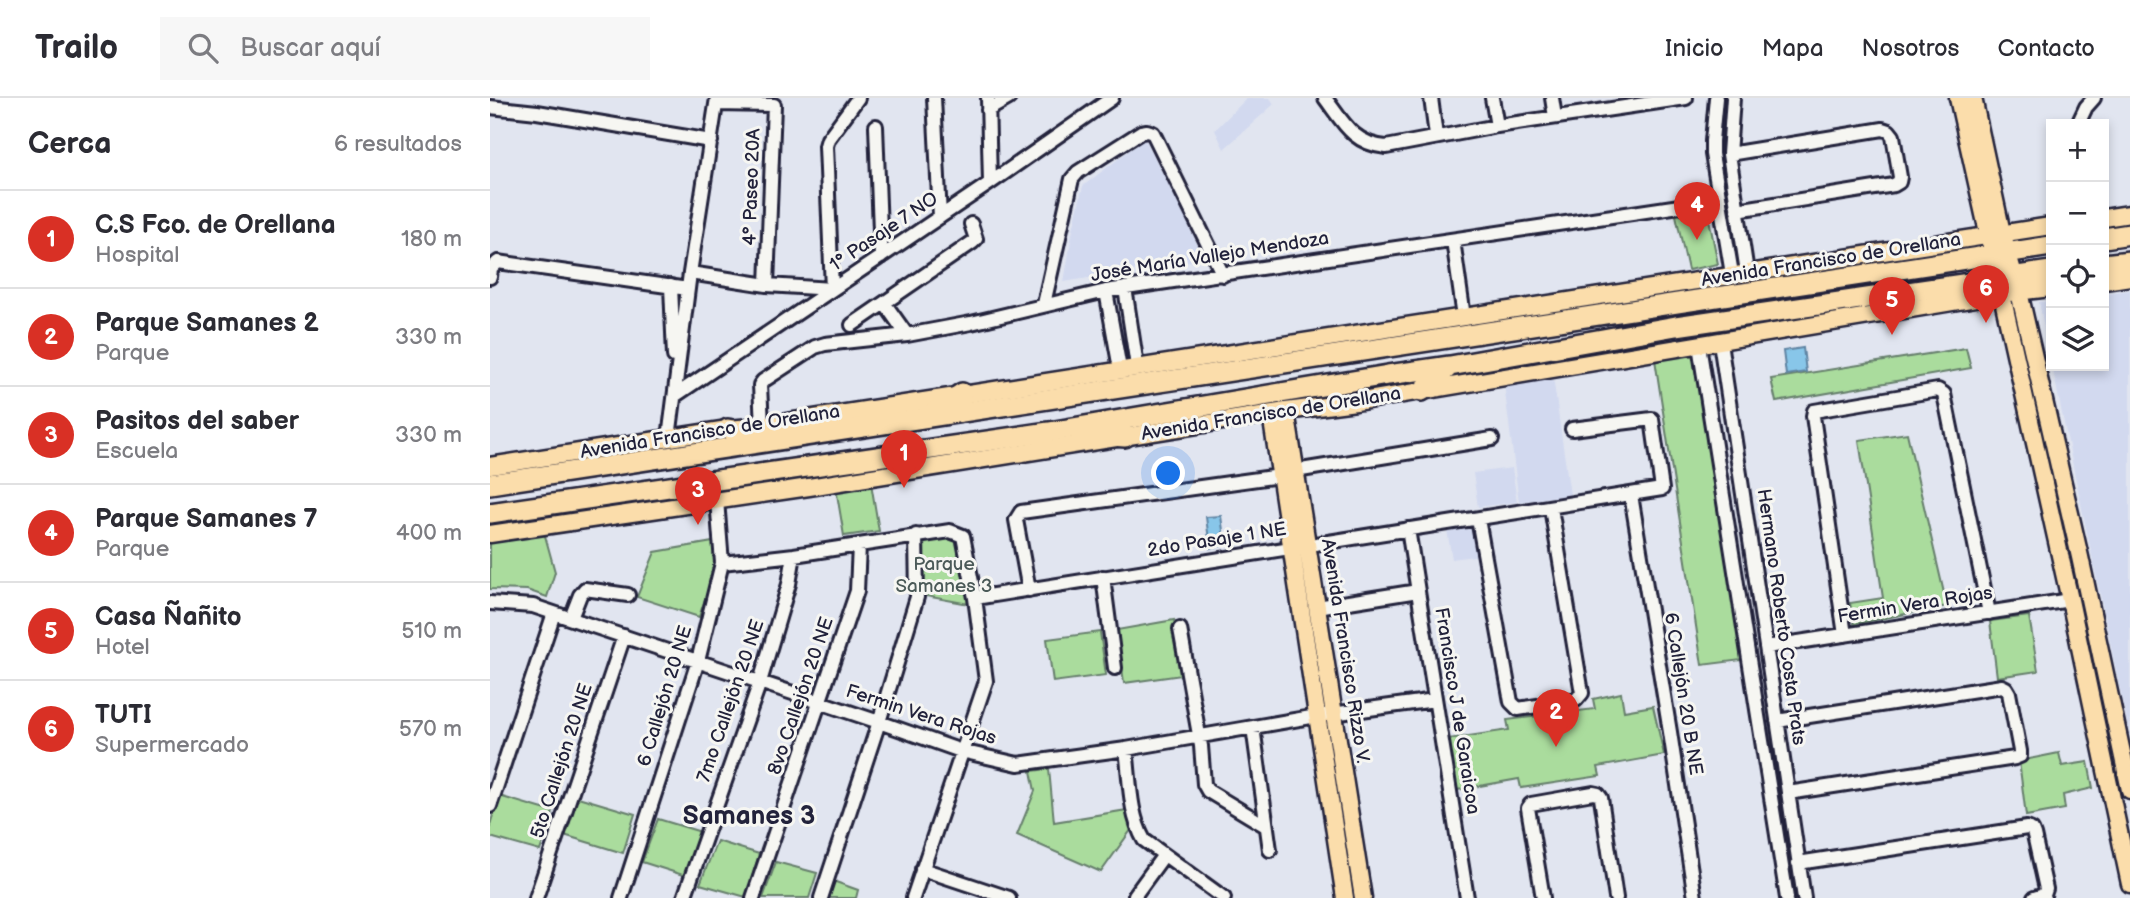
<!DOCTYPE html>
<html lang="es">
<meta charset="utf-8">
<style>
:root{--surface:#fff;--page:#f7f7f7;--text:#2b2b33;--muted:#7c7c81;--line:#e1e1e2;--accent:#d93025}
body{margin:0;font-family:"Balsamiq Sans",sans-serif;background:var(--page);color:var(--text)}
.controls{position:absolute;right:21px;top:21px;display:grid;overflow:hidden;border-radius:0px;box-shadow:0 4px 10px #0003}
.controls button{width:63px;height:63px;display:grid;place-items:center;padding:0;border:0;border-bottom:2px solid var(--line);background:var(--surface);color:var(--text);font:35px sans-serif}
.you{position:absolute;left:679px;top:376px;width:24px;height:24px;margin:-18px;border:5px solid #fff;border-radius:50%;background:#1a73e8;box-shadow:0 0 0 10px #1a73e833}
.badge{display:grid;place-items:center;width:46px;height:46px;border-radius:50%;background:var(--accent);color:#fff;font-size:23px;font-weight:700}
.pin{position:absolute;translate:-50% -58px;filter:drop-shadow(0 2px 4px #0008)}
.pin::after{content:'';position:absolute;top:37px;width:24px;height:21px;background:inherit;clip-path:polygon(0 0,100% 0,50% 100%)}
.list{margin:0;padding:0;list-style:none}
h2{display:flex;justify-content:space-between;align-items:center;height:91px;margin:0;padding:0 28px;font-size:30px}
h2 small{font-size:23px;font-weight:400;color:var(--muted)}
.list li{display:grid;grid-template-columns:46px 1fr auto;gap:21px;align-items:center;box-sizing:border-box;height:98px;padding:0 28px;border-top:2px solid var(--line)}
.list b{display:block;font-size:26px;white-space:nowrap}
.list p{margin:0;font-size:23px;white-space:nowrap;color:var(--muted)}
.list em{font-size:23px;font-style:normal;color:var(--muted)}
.icon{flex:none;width:38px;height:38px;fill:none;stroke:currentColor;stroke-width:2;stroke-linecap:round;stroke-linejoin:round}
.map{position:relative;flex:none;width:1640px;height:800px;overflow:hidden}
header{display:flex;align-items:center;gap:42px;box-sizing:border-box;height:98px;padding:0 35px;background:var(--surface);border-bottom:2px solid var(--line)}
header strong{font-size:33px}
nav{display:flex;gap:38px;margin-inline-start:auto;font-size:24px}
.search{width:490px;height:63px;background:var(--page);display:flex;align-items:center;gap:18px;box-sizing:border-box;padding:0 24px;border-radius:0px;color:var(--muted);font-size:26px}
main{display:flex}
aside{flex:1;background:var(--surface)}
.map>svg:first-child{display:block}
.built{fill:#d2d9ef}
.green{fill:#aadc9d;stroke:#667f6c;stroke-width:2}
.water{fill:#88c6e9;stroke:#5f84a3;stroke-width:2}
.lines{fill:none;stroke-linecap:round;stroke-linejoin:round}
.minor-casing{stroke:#22223b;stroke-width:18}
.major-casing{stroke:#22223b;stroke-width:21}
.highway-casing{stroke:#22223b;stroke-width:24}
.minor{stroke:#f6f6f2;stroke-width:12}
.major{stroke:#fbddab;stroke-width:16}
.highway{stroke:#fbddab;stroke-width:19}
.labels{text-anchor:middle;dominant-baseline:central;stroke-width:6;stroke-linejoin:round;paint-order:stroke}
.street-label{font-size:19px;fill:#22223b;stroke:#f6f6f2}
.park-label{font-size:19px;fill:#4b5a58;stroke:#f6f6f2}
.district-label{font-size:26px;font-weight:bold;fill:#22223b;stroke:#f6f6f2}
</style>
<header>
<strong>Trailo</strong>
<div class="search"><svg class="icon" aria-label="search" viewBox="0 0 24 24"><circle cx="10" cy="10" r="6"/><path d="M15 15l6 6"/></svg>Buscar aquí</div>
<nav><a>Inicio</a><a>Mapa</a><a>Nosotros</a><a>Contacto</a></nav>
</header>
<main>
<aside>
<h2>Cerca<small>6 resultados</small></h2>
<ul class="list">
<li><span class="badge">1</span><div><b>C.S Fco. de Orellana</b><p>Hospital</p></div><em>180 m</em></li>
<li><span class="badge">2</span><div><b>Parque Samanes 2</b><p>Parque</p></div><em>330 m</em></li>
<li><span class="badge">3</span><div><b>Pasitos del saber</b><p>Escuela</p></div><em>330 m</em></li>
<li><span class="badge">4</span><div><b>Parque Samanes 7</b><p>Parque</p></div><em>400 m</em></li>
<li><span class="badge">5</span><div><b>Casa Ñañito</b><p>Hotel</p></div><em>510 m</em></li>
<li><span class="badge">6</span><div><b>TUTI</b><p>Supermercado</p></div><em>570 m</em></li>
</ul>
</aside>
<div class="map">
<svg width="1640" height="800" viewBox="0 0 1640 800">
<rect width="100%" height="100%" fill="#e1e5f0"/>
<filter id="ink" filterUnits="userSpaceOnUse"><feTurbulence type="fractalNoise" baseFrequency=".0143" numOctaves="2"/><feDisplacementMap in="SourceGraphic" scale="14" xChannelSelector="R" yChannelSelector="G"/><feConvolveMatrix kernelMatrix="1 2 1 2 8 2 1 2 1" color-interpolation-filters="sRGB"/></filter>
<g filter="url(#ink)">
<path class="built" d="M757 0H780L784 6 734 51 725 32Z
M653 42 656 43 692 113 714 161 574 184 583 131 593 88Z
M1640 192V639L1562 268H1614V195Z
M1561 203V264L1549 204Z
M1063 279 1080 397 1029 404 1014 286Z
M1022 370 1027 404 988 409 983 375Z
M986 428 991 457 962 461 957 432Z"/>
<path class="green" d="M1217 111 1228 166 1198 172 1186 117Z
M1209 247 1260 561 1212 567 1164 255Z
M1476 250 1481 270 1286 304 1281 281Z
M1417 335 1457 508 1364 526 1360 505 1393 500 1369 342Z
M381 385 389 433 354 438 346 390Z
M54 434 65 474 57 499 37 492 0 491V442Z
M430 438H468L476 472 479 506 430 497Z
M223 444 227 465 209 519 147 499 165 454Z
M1539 518 1548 573 1507 579 1500 523Z
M684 522 692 577 634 585 627 532Z
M610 534 616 577 563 584 557 541Z
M1131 595 1134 613 1163 608 1174 657 1108 669 1110 678 1031 690 1029 681 967 692 958 641 1019 632 1017 622 1105 611 1103 601Z
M1569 655 1572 668 1598 664 1603 690 1573 697 1575 711 1536 718 1529 663Z
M559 671 564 724 637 712 641 732 611 774 527 737 545 693 541 673Z
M9 698 63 714 50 753 0 739V727Z
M88 699 145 716 133 755 74 737Z
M168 721 211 734 196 778 152 764Z
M227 743 269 756 256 799 210 786Z
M286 764 327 775 319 800H273Z
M343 783 368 792 366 800H337Z"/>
<path class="water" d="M1313 250 1316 274 1296 277 1293 253Z
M731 418 735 447 720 450 716 419Z"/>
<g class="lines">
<g class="minor-casing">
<path id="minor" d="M444 0 450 119
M498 0 500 85
M835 0C853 24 863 46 896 49L1007 28 1196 0
M941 0 946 38
M1002 0 1007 28
M1062 0 1065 19
M1226 0 1222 43V56L1242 176
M1243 0 1239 56 1257 174
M227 6 284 7 277 187
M0 9 47 14 221 43
M498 12 519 0
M1588 26 1596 9 1604 0
M386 28 391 159
M1239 56 1393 31 1399 33 1403 38 1410 79 1409 84 1404 87 1247 112
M963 142 974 219
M200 175 277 187 342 191 336 48 338 41 368 0
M0 179 1 171 8 164 198 191
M181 188 184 258
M635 190 647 268
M616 193 630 271
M395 206 417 237
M554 206 582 81 588 74 651 34 657 33 663 35 733 177
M362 227 483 144 486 141 481 126
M1230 244 1314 800
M1209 247 1297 800
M186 297 500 85 622 0
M272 328 270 287 273 283 325 249 335 246 417 237 481 225 616 193 1230 102
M179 340 200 175 227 0
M805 373 1002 341
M1141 397 1180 634 1205 800
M988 421 1021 604 1028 611 1086 602 1092 595 1061 410
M918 431 977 800
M232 465 304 457 460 433 473 438 485 500 496 583 423 800
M613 479 625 570
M539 492 526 422 531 414 790 378
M485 500 1172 391 1162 321 1082 331
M0 505 43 508 389 624 471 653 528 666 636 651 827 618 945 602
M827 509 928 493
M81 520 90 497 95 491 138 497
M690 531 711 648 714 686 718 693 776 728
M1355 537 1323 318 1324 313 1448 292 1454 296 1499 515
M1276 549 1580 502
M1287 623 1512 588 1516 590 1519 595 1530 653V658L1525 660 1298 695
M763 629 780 752
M636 651C640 680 639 716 654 742L734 800
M0 708 64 515
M1308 765 1537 730 1542 732 1544 737 1556 791 1554 797 1544 800
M432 771 519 800
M645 797 674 757
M46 800 134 538
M131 800 208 563 232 465 227 402
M194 800 270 584 299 486 304 457
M263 800 367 493 369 447
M331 800 389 624 427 499 426 437
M1053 800 1038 710 1041 706 1103 695 1108 696 1111 700 1126 800"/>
</g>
<g class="major-casing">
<path id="major" d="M1468 0 1580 502 1640 786
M1483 0 1512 135 1529 194 1590 459 1640 692
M1614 120 1640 116
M1614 183 1640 179
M796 313 873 800
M781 316 855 800
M0 368 238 331 272 328 1561 128
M0 436 319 389 796 313 866 304 1510 196 1561 190"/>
</g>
<g class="highway-casing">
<path id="highway" d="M1614 140 1640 136
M1614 166 1640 163
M932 293 960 268
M441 316 472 295
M238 331 273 342
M592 336 635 339
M0 386 1561 148
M0 415 559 334 898 277 960 268 1186 228 1561 173"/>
</g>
<use href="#minor" class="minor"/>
<use href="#major" class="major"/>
<use href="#highway" class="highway"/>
</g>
</g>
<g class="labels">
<g class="street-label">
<text transform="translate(262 89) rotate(-88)">4° Paseo 20A</text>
<text transform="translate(394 134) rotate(-34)">1° Pasaje 7 NO</text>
<text transform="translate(720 159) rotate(-9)">José María Vallejo Mendoza</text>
<text transform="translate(1341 162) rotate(-9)">Avenida Francisco de Orellana</text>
<text transform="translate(781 316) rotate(-9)">Avenida Francisco de Orellana</text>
<text transform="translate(220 334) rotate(-9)">Avenida Francisco de Orellana</text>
<text transform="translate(727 442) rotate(-9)">2do Pasaje 1 NE</text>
<text transform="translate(1425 507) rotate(-9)">Fermin Vera Rojas</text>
<text transform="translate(1291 519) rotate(82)">Hermano Roberto Costa Prats</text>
<text transform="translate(855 553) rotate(81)">Avenida Francisco Rizzo V.</text>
<text transform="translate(1193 596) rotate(81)">6 Callejón 20 B NE</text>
<text transform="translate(175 598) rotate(-73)">6 Callejón 20 NE</text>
<text transform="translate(311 598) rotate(-71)">8vo Callejón 20 NE</text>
<text transform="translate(241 603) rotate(-71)">7mo Callejón 20 NE</text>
<text transform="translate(967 613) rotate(81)">Francisco J de Garaicoa</text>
<text transform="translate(431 617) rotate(18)">Fermin Vera Rojas</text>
<text transform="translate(72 663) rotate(-72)">5to Callejón 20 NE</text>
</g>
<g class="park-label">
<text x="454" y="466">Parque<tspan x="454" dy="22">Samanes 3</tspan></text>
</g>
<g class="district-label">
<text x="259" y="718">Samanes 3</text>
</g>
</g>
</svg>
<div class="controls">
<button>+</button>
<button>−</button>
<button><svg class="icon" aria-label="locate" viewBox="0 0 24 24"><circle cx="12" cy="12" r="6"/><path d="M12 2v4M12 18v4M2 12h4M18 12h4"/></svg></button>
<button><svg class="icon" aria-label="layers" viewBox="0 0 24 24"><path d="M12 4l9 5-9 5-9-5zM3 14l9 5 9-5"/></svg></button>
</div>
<div class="you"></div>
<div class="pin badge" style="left:414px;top:390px">1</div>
<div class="pin badge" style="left:1066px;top:649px">2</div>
<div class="pin badge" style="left:208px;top:427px">3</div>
<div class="pin badge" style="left:1207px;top:142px">4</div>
<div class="pin badge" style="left:1402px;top:237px">5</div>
<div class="pin badge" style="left:1496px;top:225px">6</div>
</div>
</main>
